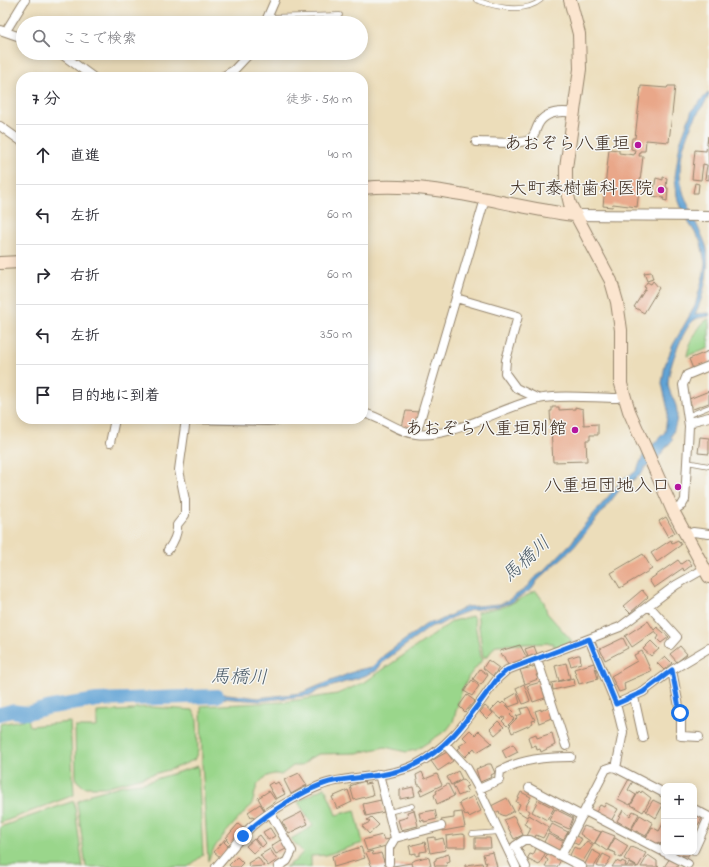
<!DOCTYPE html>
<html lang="ja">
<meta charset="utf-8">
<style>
:root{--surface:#fff;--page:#f2f2f3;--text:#2b2b33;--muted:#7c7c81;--line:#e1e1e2}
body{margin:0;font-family:"Indie Flower","Klee One",sans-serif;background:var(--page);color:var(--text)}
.controls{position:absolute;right:12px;bottom:12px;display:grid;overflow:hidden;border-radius:8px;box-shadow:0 2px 10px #0003}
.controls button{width:36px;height:36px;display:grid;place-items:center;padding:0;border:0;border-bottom:1px solid var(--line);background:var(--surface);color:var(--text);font:20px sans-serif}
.stop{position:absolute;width:12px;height:12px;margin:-9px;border:3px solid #1a73e8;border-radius:50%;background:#fff}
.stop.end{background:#1a73e8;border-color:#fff;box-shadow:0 1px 4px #0008}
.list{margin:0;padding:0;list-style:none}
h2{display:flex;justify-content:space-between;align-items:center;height:52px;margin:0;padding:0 16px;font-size:17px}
h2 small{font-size:13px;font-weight:400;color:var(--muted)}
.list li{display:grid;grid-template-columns:26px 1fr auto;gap:12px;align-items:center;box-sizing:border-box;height:60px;padding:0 16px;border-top:1px solid var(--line)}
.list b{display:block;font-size:15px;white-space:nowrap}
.list em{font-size:13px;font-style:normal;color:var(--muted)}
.icon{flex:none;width:22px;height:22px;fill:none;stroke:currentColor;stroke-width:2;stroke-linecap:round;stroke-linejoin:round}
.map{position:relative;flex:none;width:709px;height:867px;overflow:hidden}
.search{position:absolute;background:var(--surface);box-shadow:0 2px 10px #0003;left:16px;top:16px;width:352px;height:44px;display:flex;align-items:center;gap:10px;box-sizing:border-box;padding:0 14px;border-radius:22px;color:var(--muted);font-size:15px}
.panel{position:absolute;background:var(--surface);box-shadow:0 2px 10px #0003;left:16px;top:72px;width:352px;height:352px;border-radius:16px}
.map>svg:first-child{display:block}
.green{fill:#9ad68b;stroke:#6a8054}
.water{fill:#61a3d5;stroke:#4e667a}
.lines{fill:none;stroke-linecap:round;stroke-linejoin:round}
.river{stroke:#61a3d5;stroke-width:14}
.building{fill:#e9a789}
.service-casing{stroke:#94846c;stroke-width:5.5}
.minor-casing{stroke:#94846c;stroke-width:10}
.tertiary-casing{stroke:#94846c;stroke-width:12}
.secondary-casing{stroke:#94846c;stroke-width:14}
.service{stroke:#fff;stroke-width:4}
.minor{stroke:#fff;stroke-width:8}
.tertiary{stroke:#fff;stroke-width:10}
.secondary{stroke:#fbe5cf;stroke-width:12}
.route{stroke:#1a73e8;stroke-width:5}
.poi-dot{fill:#b5179e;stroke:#f6f6f2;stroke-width:1.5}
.labels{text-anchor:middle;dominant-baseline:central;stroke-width:3;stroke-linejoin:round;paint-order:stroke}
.poi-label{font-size:18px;fill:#3b2a1e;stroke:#f6f6f2;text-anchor:end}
.water-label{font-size:19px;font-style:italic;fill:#4a5a67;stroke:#f6f6f2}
</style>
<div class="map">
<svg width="709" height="867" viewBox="0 0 709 867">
<rect width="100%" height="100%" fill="#f6f6f2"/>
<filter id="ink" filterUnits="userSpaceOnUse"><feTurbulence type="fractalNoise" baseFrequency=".025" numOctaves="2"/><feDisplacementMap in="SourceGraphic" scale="8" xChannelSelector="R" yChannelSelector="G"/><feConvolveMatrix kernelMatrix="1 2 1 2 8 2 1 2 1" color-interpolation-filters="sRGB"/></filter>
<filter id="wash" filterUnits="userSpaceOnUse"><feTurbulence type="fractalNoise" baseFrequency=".012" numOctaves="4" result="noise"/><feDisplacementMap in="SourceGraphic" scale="16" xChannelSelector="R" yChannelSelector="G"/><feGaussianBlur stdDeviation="0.9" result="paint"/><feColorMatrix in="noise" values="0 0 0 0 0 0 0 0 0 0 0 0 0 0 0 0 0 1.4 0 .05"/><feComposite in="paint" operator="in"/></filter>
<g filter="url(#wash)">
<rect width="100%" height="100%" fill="#ecddba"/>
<path class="green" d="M709 319V347L687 356C688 346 699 322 709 319Z
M536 591 544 602 547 613 572 641 555 649 553 643 496 645 487 657H483L477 612 506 606Z
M472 616 474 618 481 657 483 659 469 676 461 693 453 722 447 730 416 750 406 752 385 747 357 753 319 754 310 758 301 766H293L281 775C273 772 265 776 259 783 254 789 255 799 251 805 236 823 216 839 208 861L202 764 201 706 284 702 337 694 365 682 453 621Z
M151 707 193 710 197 720 198 751 194 760 172 769 105 787H84L76 780 75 727H97V712L133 710 135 708Z
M28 719 30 726 70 722 74 795 0 823V724Z
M198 766 203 855 188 867H86L77 802 91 794 123 785 143 783Z
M325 787 336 815 355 810 363 843 326 855 311 856V867H285L295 861 303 852 291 839 313 826 298 802Z
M74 801 83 867H0V827Z"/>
<path class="water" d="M709 92C709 100 702 105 698 113 685 135 676 163 682 188 684 197 689 206 692 214H684L677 196 675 177 680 143 692 110Z
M684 215 693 216C697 227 705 239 707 250 709 270 704 297 695 314L709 313V316C704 317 698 317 694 320 683 328 668 369 668 383 668 391 674 399 676 406 679 416 675 428 671 437L673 439 653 464 647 451 665 432 668 410 662 383 665 365 673 345 695 306 704 273 705 263 701 242Z
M645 453 651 465 646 466 640 475 621 488 574 547 537 581 532 589 510 603 499 606 471 610 455 616 439 625 432 626 384 661 376 671 364 676 317 691 312 695 260 701 221 698H198V695L228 694 258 698 301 693 358 670 372 667 383 656 428 623 437 622 466 607 500 604 507 601 525 589 534 578 543 572 572 542 580 530 624 478C641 472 636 467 645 453Z"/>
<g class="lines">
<path class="river" d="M0 714 11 711 27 713 51 707 97 700 217 696"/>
</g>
<g id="blocks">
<path class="building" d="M641 86 667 88 668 86H675L669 142 646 140 645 151H640L639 156H643L637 207 613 204 612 207 603 206 609 149 619 150V153L634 155 635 150 631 149 632 138H635Z
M708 136 709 180 705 179 707 165 703 164 701 180 692 179 695 150 706 151Z
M663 177 667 178 666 188H668L667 201 663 200 664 198 653 196 656 178 663 180Z
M695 183 699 184 698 193H693Z
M651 272 653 279 647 281 644 273Z
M653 281 659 288 644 313 634 307 646 288 644 287 647 282 651 284Z
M709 351V363L693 369 689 359Z
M709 391V403L693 409 689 399Z
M552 407H559V410L575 409V407L583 409 584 425 598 424V435H590V440H586L587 461 553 462 550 411H552Z
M406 411 419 412 414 430 402 427Z
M700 437 709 438V454L698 453Z
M666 517 675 533 668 537 659 521Z
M671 540 672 543 678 540 681 545 657 562 651 553Z
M643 554 652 569 620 588 611 573Z
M688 559 692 565 684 571 683 568 654 588 649 580 678 560 681 564Z
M642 590 648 597 630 613 623 606Z
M648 621 654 630 657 627 669 637 661 643 657 639 659 636 655 631 632 647 625 636Z
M623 638 628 648 605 660 600 649Z
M651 641 659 649 651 656 643 649Z
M520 645 527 658 508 665 503 655 501 656 500 651Z
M534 646 537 654 528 657 525 649Z
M680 646 687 654 677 662 670 654Z
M642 651 651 671 624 683 625 690 619 692 611 676 637 661 634 655Z
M578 655H580L581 663 571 666 568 658Z
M665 656 672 663 664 670 657 663Z
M488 660 499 668 493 676 483 668Z
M566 663 570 678 559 681 555 666Z
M594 663 598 679 579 684 574 669Z
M537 666 540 673 536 675 538 679 525 684 520 670Z
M480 669 488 675 481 685 473 679Z
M574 678 575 685 553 690 552 683Z
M472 680 479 686 472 696 464 691Z
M541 682 545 698 533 702 527 686Z
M524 684 530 701 523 704 516 688Z
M517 693 520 703 509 707 505 700Z
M467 695 475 701 465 712 459 706Z
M499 702 501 704 503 702 513 712 510 715 514 719 507 726 502 721 505 718 503 717 501 719 491 710Z
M485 706 493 713 487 719 480 712Z
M528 707 535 720 532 721 533 723 528 726 512 733 509 726 517 718 516 716 522 714 520 709Z
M548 707H552L554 717 539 723 535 711 541 709V711Z
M498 721 504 727 495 735 490 729Z
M470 730 475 735 479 731 492 743 477 752 474 748 465 757 458 749 461 747 459 746 467 741 463 737Z
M552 733 555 745 541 752 540 749 537 750 536 745 531 747 528 737 536 734 537 738Z
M513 744 518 752 506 758 502 750Z
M447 752 453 761 438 771 431 761Z
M488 764H491L495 773 491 775 492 777 480 782 476 769Z
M458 771 462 779 451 785 447 777Z
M422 772 425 779 437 774 442 785 421 795 419 791 423 789 420 785H418L416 775Z
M299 773 307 785 291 794 284 780Z
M464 779 468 786 465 787 468 792 458 796 453 785Z
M629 779 633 781 628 790 636 795 630 805 618 799Z
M364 781 365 784 370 783 373 795 354 800 350 786Z
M273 782 275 784 278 782 285 794 276 799 268 785Z
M448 784 454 796 437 804 434 795 437 793 436 791Z
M413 787 415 796 400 799V790Z
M348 790 352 802 337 809 332 797Z
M269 791 276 801 264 809 258 798Z
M639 791 641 793 642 791 651 798 643 812 631 805Z
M521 792 531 797 525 808 530 811 527 817 517 811 520 804 516 802Z
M474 796 481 811 469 817 468 814 465 815 459 803Z
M507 798 514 811 505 816 500 814 499 811 495 813 491 806Z
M381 800 384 812 366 816 363 804Z
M538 800 554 808 547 820 532 812Z
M653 800 663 805 656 818 646 811Z
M606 803 618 809 611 821 596 812 600 805 604 807Z
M260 804 266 813 255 820 253 817 251 818 248 812Z
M555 809 573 818 569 829 549 820Z
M414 810 418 826 401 830 398 820 408 817 407 812Z
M435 810 437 819 424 822V820L421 821 419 813Z
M623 810 630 816 633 811 639 814 631 829 617 821Z
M302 812 308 824 289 833 282 822Z
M462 812 465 827 443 831 441 820 454 818V813Z
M694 812 702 818 698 825 694 823Z
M529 815 549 827 543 838 536 835 534 839 527 836 531 828 524 824Z
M640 815 653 823 646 836 636 831 634 834 630 832Z
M514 816 523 835 514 839 504 820Z
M371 817 379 825 369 834 362 826 370 822 367 820Z
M664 822 663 845 658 842 657 844 645 839 652 827 659 831Z
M238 824 245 830 231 845 227 841 228 838 224 842 230 848 220 857 214 852Z
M552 824 568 832 563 840 548 832Z
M584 826 601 832 594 844 580 834Z
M270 828 275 836 268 840 263 832Z
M602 831 615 836 607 851 595 843Z
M462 834 465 835V847H447L446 836Z
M548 834 566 843 562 851 559 849 558 852 543 844Z
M260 835 266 843 262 847 255 839Z
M382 835 384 840 390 839 386 846 367 851 363 840Z
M576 836 582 839 578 845 573 842Z
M435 837V840L443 838 446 850 430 853 427 838Z
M475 838H490L491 848H475Z
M615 838 628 846 621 858 615 855 616 853 608 850Z
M254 839 260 847 253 853 246 846Z
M282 839 288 848 276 854 271 846Z
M587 841 593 845 582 863 569 857 574 847 580 850Z
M425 842 427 851 420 852V855L416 856V853L411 854 409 846Z
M361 847 365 858 334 867 332 856Z
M537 847 546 852 539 865 527 859 530 854 533 855Z
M631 847 646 853 638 867 624 859Z
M270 849 277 860 268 866 260 855Z
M592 850 601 855 594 867H586L584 866Z
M372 851 373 855 381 853 386 867H372L366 853Z
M493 852 497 867H485L487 862 485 863 483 854Z
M549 852 561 860 557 867H545L548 860 545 858Z
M669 852H690L688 856 682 855 681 858 675 852 673 854Z
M449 854 450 861 446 862 447 866H435L434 861 436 860V858Z
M603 854 611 858 605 867H599L597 866Z
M648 855 657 861V866L659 867H641Z
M237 857 243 863 239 867H231L229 865Z
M258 857 264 866 250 867 248 863Z
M426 857 429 858 431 866 413 867 412 862 415 860Z
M670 858 679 864 678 867H664Z
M616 861 621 863 622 861 626 863 625 866H627L629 863 637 867H612Z
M411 863 412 867H393V866Z
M482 863 483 867H465V865Z"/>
</g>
</g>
<g filter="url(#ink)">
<use href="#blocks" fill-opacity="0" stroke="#94846c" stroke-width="1"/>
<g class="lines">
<g class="service-casing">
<path id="service" d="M476 0C495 7 524 14 541 0
M268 17 340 15
M689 415 709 407
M687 462 709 466
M389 812 412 806
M472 834 499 832"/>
</g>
<g class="minor-casing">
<path id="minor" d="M265 23 275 0
M0 30 23 38
M6 31 25 0
M60 53 93 77
M222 77 234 70 250 53
M0 126 21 141
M476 142C488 142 518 145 529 140 535 136 535 131 538 125 545 111 561 111 574 113
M456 298 518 316 506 360 505 373 516 388 539 399
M363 413C382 417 397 432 416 434 452 439 501 407 538 399 560 394 594 398 617 398L624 396
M189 419 267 421 293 419
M689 426 683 385 687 375 709 366
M416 434 485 199
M110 443 115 419
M673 511 682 505 685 500 689 426 693 421 709 417
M686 536 693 532 709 534
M168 550C173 543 178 535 177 525L185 515V500L179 470 186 419
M649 606 677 637 670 645
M589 639 616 704 623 732 616 768
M537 659 566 746
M634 697 643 738
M616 704 643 692 672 670
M699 737 681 736V717L672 670 709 648
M446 745 467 768 479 789 516 867
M379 774 395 838
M529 788 582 816
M479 789 499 780 500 771C522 759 546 757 571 757
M694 809 709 817
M585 811 664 852
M271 814 292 851 287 861 278 867
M694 850 709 817
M664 852 688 864
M561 856 606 769 612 767 616 768 664 793
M389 863V848L395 838 441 826
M216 867C228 854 239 838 252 826 268 812 312 786 332 782 358 776 390 777 415 765 453 746 473 711 498 678L507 670 620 627 676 585 704 569
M526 867 515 846 524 840H530L582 867"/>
</g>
<g class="tertiary-casing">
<path id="tertiary" d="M574 215 709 216"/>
</g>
<g class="secondary-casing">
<path id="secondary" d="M570 0 579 34 580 69 566 168V187L570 204 611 281 617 302 621 330V384L629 411 673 511 709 577
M363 188C434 181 504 206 574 215
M0 263 21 262"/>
</g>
<use href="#service" class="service"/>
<use href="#minor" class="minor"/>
<use href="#tertiary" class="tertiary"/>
<use href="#secondary" class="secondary"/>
</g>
</g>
<g class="lines" filter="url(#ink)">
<path class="route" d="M243 836C261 817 308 786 334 781 360 776 391 777 414 765 452 747 473 710 498 678L507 670 589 639 616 704 643 692 672 670 680 713"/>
</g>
<g class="poi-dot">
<circle cx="638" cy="145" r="4"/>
<circle cx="661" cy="190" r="4"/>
<circle cx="575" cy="430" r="4"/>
<circle cx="678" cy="487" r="4"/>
</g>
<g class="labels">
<g class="poi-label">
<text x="630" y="145">あおぞら八重垣</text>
<text x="653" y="190">大町泰樹歯科医院</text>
<text x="567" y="430">あおぞら八重垣別館</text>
<text x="670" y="487">八重垣団地入口</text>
</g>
<g class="water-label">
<text transform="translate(527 560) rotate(-42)">馬橋川</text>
<text transform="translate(239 678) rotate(1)">馬橋川</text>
</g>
</g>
</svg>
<div class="controls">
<button>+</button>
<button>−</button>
</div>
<div class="stop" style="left:680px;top:713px"></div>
<div class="stop end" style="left:243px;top:836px"></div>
<div class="search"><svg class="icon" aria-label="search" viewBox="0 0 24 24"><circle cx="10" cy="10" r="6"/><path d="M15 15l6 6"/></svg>ここで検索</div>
<section class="panel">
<h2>7 分<small>徒歩 · 510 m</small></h2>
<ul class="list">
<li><svg class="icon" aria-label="ahead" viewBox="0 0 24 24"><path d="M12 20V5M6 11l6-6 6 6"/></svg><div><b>直進</b></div><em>40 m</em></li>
<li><svg class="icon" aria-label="left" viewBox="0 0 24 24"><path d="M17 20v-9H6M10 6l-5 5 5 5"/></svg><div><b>左折</b></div><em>60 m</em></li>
<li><svg class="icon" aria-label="right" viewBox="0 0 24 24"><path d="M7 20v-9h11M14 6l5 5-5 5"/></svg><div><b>右折</b></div><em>60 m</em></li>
<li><svg class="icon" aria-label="left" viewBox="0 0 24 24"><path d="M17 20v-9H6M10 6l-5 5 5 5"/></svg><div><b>左折</b></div><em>350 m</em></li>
<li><svg class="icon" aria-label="arrive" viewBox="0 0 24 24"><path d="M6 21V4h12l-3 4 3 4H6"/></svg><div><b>目的地に到着</b></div></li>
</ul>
</section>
</div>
